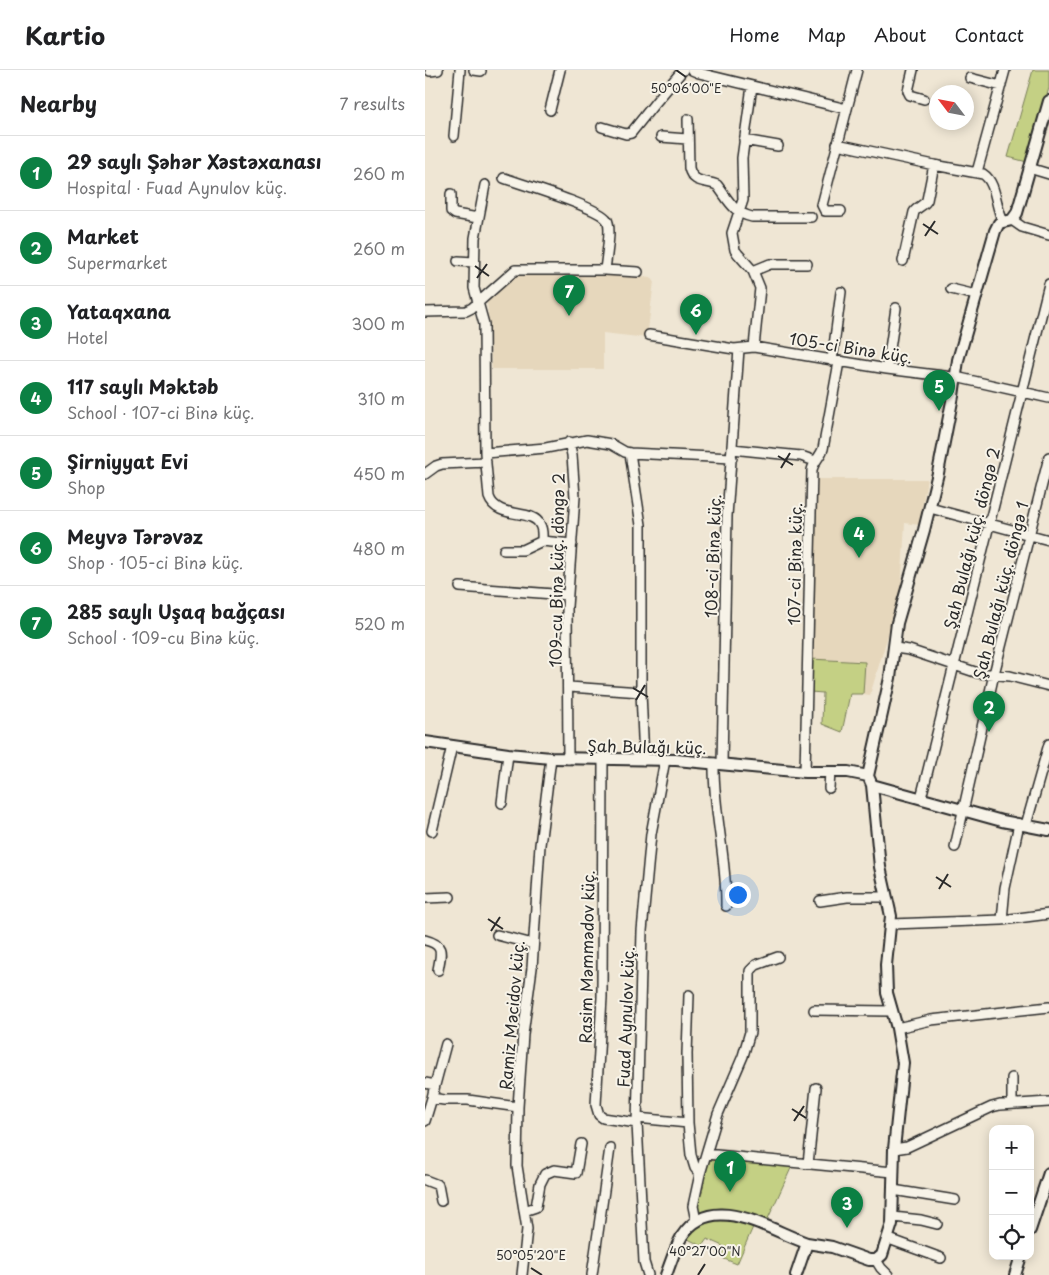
<!DOCTYPE html>
<meta charset="utf-8">
<style>
:root{--surface:#fff;--page:#f2f2f2;--text:#202124;--muted:#757577;--line:#e0e0e0;--accent:#0b8043}
body{margin:0;font-family:"Playpen Sans",sans-serif;background:var(--page);color:var(--text)}
.controls{position:absolute;right:15px;bottom:15px;display:grid;overflow:hidden;border-radius:10px;box-shadow:0 2px 12px #0003}
.controls button{width:45px;height:45px;display:grid;place-items:center;padding:0;border:0;border-bottom:1px solid var(--line);background:var(--surface);color:var(--text);font:25px sans-serif}
.compass{position:absolute;left:504px;top:15px;width:45px;height:45px;border-radius:50%;background:var(--surface);box-shadow:0 2px 12px #0003;rotate:302deg}
.you{position:absolute;left:312px;top:824px;width:18px;height:18px;margin:-12px;border:4px solid #fff;border-radius:50%;background:#1a73e8;box-shadow:0 0 0 8px #1a73e833}
.badge{display:grid;place-items:center;width:32px;height:32px;border-radius:50%;background:var(--accent);color:#fff;font-size:16px;font-weight:700}
.pin{position:absolute;translate:-50% -41px;filter:drop-shadow(0 1px 2px #0008)}
.pin::after{content:'';position:absolute;top:26px;width:18px;height:15px;background:inherit;clip-path:polygon(0 0,100% 0,50% 100%)}
.list{margin:0;padding:0;list-style:none}
h2{display:flex;justify-content:space-between;align-items:center;height:65px;margin:0;padding:0 20px;font-size:21px}
h2 small{font-size:16px;font-weight:400;color:var(--muted)}
.list li{display:grid;grid-template-columns:32px 1fr auto;gap:15px;align-items:center;box-sizing:border-box;height:75px;padding:0 20px;border-top:1px solid var(--line)}
.list b{display:block;font-size:19px;white-space:nowrap}
.list p{margin:0;font-size:16px;white-space:nowrap;color:var(--muted)}
.list em{font-size:16px;font-style:normal;color:var(--muted)}
.icon{flex:none;width:28px;height:28px;fill:none;stroke:currentColor;stroke-width:2;stroke-linecap:round;stroke-linejoin:round}
.map{position:relative;flex:none;width:624px;height:1205px;overflow:hidden}
header{display:flex;align-items:center;gap:30px;box-sizing:border-box;height:70px;padding:0 25px;background:var(--surface);border-bottom:1px solid var(--line)}
header strong{font-size:24px}
nav{display:flex;gap:28px;margin-inline-start:auto;font-size:18px}
main{display:flex}
aside{flex:1;background:var(--surface)}
.map>svg:first-child{display:block}
.built{fill:#e6d7bc}
.green{fill:#c4d084;stroke:#787e58}
.lines{fill:none;stroke-linecap:round;stroke-linejoin:round}
.minor-casing{stroke:#2b2b2b;stroke-width:12}
.tertiary-casing{stroke:#2b2b2b;stroke-width:14}
.minor{stroke:#f7f3e8;stroke-width:9}
.tertiary{stroke:#f7f3e8;stroke-width:10}
.ticks{fill:none;stroke:#2b2b2b;stroke-width:2}
.labels{text-anchor:middle;dominant-baseline:central;stroke-width:4;stroke-linejoin:round;paint-order:stroke}
.street-label{font-size:16px;fill:#2b2b2b;stroke:#f7f3e8}
.ticks-label{font-size:12px;text-anchor:middle;fill:#2b2b2b;stroke:#f7f3e8;stroke-width:4;stroke-linejoin:round;paint-order:stroke}
</style>
<header>
<strong>Kartio</strong>
<nav><a>Home</a><a>Map</a><a>About</a><a>Contact</a></nav>
</header>
<main>
<aside>
<h2>Nearby<small>7 results</small></h2>
<ul class="list">
<li><span class="badge">1</span><div><b>29 saylı Şəhər Xəstəxanası</b><p>Hospital · Fuad Aynulov küç.</p></div><em>260 m</em></li>
<li><span class="badge">2</span><div><b>Market</b><p>Supermarket</p></div><em>260 m</em></li>
<li><span class="badge">3</span><div><b>Yataqxana</b><p>Hotel</p></div><em>300 m</em></li>
<li><span class="badge">4</span><div><b>117 saylı Məktəb</b><p>School · 107-ci Binə küç.</p></div><em>310 m</em></li>
<li><span class="badge">5</span><div><b>Şirniyyat Evi</b><p>Shop</p></div><em>450 m</em></li>
<li><span class="badge">6</span><div><b>Meyvə Tərəvəz</b><p>Shop · 105-ci Binə küç.</p></div><em>480 m</em></li>
<li><span class="badge">7</span><div><b>285 saylı Uşaq bağçası</b><p>School · 109-cu Binə küç.</p></div><em>520 m</em></li>
</ul>
</aside>
<div class="map">
<svg width="624" height="1205" viewBox="0 0 624 1205">
<rect width="100%" height="100%" fill="#efe6d4"/>
<filter id="ink" filterUnits="userSpaceOnUse"><feTurbulence type="fractalNoise" baseFrequency=".02" numOctaves="2"/><feDisplacementMap in="SourceGraphic" scale="10" xChannelSelector="R" yChannelSelector="G"/><feConvolveMatrix kernelMatrix="1 2 1 2 8 2 1 2 1" color-interpolation-filters="sRGB"/></filter>
<g filter="url(#ink)">
<path class="built" d="M179 203 226 207 229 211 222 268 178 263V299H67L62 229 91 204Z
M391 409H502L494 455 480 453 476 522 445 625 438 624 386 589Z"/>
<path class="green" d="M608 0H624V18L602 92 583 87Z
M386 589 440 592 438 624H425L417 662 397 654 398 623 385 622Z
M284 1088 367 1096 341 1153C313 1144 303 1136 273 1145 270 1125 278 1107 284 1088Z
M299 1148 328 1157 312 1194 297 1188 300 1177 282 1169 277 1176 261 1168C273 1152 280 1150 299 1148Z"/>
<g class="lines">
<g class="minor-casing">
<path id="minor" d="M49 0 56 1
M267 0 274 3 422 39
M488 0 483 21 485 25 499 29
M5 1 13 0
M545 8 576 16
M327 16 317 88 318 130 307 163 310 180 313 184 328 201 335 218 329 277
M125 40 135 0
M263 49 264 98C268 114 280 110 292 115 303 129 308 143 327 147H386
M177 57 201 64 206 63 230 33 258 0
M29 66 35 0
M236 67 262 69
M319 70 353 76
M412 74 509 95 558 104C572 113 570 137 578 151
M604 98 624 104
M552 102 580 0
M79 108C96 114 174 137 182 150 187 158 181 189 180 200
M60 115 50 168 49 218 59 254 60 383 64 427C72 450 108 438 115 455 118 460 117 466 117 471L147 474
M26 124V141L30 144 53 148
M416 141H400L397 135 432 0
M587 150 597 157 624 165
M33 191 49 192
M478 191 489 142C492 137 500 135 502 130L509 95
M328 201 345 194H382
M526 219 551 225
M0 242 41 241 47 238 90 200H180L213 202
M224 265 309 279 329 277 462 299 535 308 624 328
M407 291 416 222
M462 299 471 238
M307 379 376 386 390 391
M60 383 121 378 162 370 186 374 200 382 205 383 307 388
M205 383 216 455V622L219 690
M0 404 11 396 17 394 61 392
M505 438 624 470
M79 480H98L117 471
M35 517 142 525
M470 578 484 580 553 603 585 606 624 616
M144 617 216 622
M143 689 142 537 150 427 147 385 144 372
M178 690 177 927 171 1035 174 1045 178 1048 212 1053
M289 693C288 741 302 788 301 836
M297 693 302 446 314 279
M380 702 387 400C389 391 395 387 398 379L414 292
M404 718 405 702
M496 728 624 214
M77 733 83 684
M601 755 624 674
M7 761 27 676
M530 777 569 604 624 387
M0 828 25 827
M395 831 422 827H461
M577 850 580 818 594 754
M466 854 577 850 624 844
M72 865 108 874
M0 870C20 875 16 883 13 900
M264 925 262 984 263 1053 266 1085 270 1098 275 1104
M389 940 466 941
M472 958 506 950 624 937
M0 1013 10 1015 7 1028 19 1030H43L93 1037
M10 1015 21 974
M587 1034V1008
M212 1048 263 1053
M0 1051 7 1028
M469 1079 482 1077 567 1037 575 1035 624 1032
M281 1084 468 1102
M383 1094 391 1018
M0 1110 13 1115 16 1131
M468 1120 530 1130
M99 1141 111 1137 115 1114 120 1104 129 1100 151 1103 156 1074
M468 1147 496 1150 512 1154
M271 1151 268 1136 275 1104 293 1044 318 986 325 962V901L331 895 353 887
M464 1169 516 1188
M451 1190 456 1198 463 1205
M97 1205 102 1159 92 1096 93 1037 98 964 107 898 115 775 126 688
M167 1205 185 1078
M223 1205 219 1192 212 1053 217 861 226 764 240 690"/>
</g>
<g class="tertiary-casing">
<path id="tertiary" d="M0 672 83 684 126 688 251 690 380 702H423L443 706
M447 715 577 751 624 760
M605 1160 624 1103
M241 1205C246 1192 250 1178 257 1166 287 1120 344 1160 382 1173
M371 1205 382 1173 407 1177 444 1190H451L457 1185 467 1154 469 1079 478 993 472 958 462 923 461 895 466 846 455 797 447 715 443 706 465 608 472 553 499 460 513 403 528 326 533 290 570 161 574 153 587 150 592 143 624 31
M590 1205 596 1186"/>
</g>
<use href="#minor" class="minor"/>
<use href="#tertiary" class="tertiary"/>
</g>
</g>
<path class="ticks" d="M251 0 261 7M498 154 513 164M500 166 510 151M50 196 64 206M52 208 62 194M353 386 368 395M356 398 365 383M208 618 223 627M211 630 220 615M511 807 526 817M514 819 523 804M63 849 78 859M66 861 75 847M367 1039 381 1048M369 1051 379 1036M106 1198 117 1205M273 1205 280 1194"/>
<g class="labels">
<g class="street-label">
<text transform="translate(426 277) rotate(9)">105-ci Binə küç.</text>
<text transform="translate(546 468) rotate(-76)">Şah Bulağı küç. döngə 2</text>
<text transform="translate(287 486) rotate(-88)">108-ci Binə küç.</text>
<text transform="translate(369 494) rotate(-89)">107-ci Binə küç.</text>
<text transform="translate(131 500) rotate(-89)">109-cu Binə küç. döngə 2</text>
<text transform="translate(575 520) rotate(-76)">Şah Bulağı küç. döngə 1</text>
<text transform="translate(222 676) rotate(1)">Şah Bulağı küç.</text>
<text transform="translate(161 887) rotate(-89)">Rasim Məmmədov küç.</text>
<text transform="translate(86 945) rotate(-85)">Ramiz Məcidov küç.</text>
<text transform="translate(200 947) rotate(-88)">Fuad Aynulov küç.</text>
</g>
</g>
<g class="ticks-label">
<text x="261" y="23">50°06'00"E</text>
<text x="280" y="1186">40°27'00"N</text>
<text x="106" y="1190">50°05'20"E</text>
</g>
</svg>
<div class="controls">
<button>+</button>
<button>−</button>
<button><svg class="icon" aria-label="locate" viewBox="0 0 24 24"><circle cx="12" cy="12" r="6"/><path d="M12 2v4M12 18v4M2 12h4M18 12h4"/></svg></button>
</div>
<svg class="compass" viewBox="-18 -18 36 36"><path d="M0-13l5 13h-10z" fill="#e53935"/><path d="M0 13l5-13h-10z" fill="#757577"/></svg>
<div class="you"></div>
<div class="pin badge" style="left:305px;top:1122px">1</div>
<div class="pin badge" style="left:564px;top:662px">2</div>
<div class="pin badge" style="left:422px;top:1158px">3</div>
<div class="pin badge" style="left:434px;top:488px">4</div>
<div class="pin badge" style="left:514px;top:341px">5</div>
<div class="pin badge" style="left:271px;top:265px">6</div>
<div class="pin badge" style="left:144px;top:246px">7</div>
</div>
</main>
